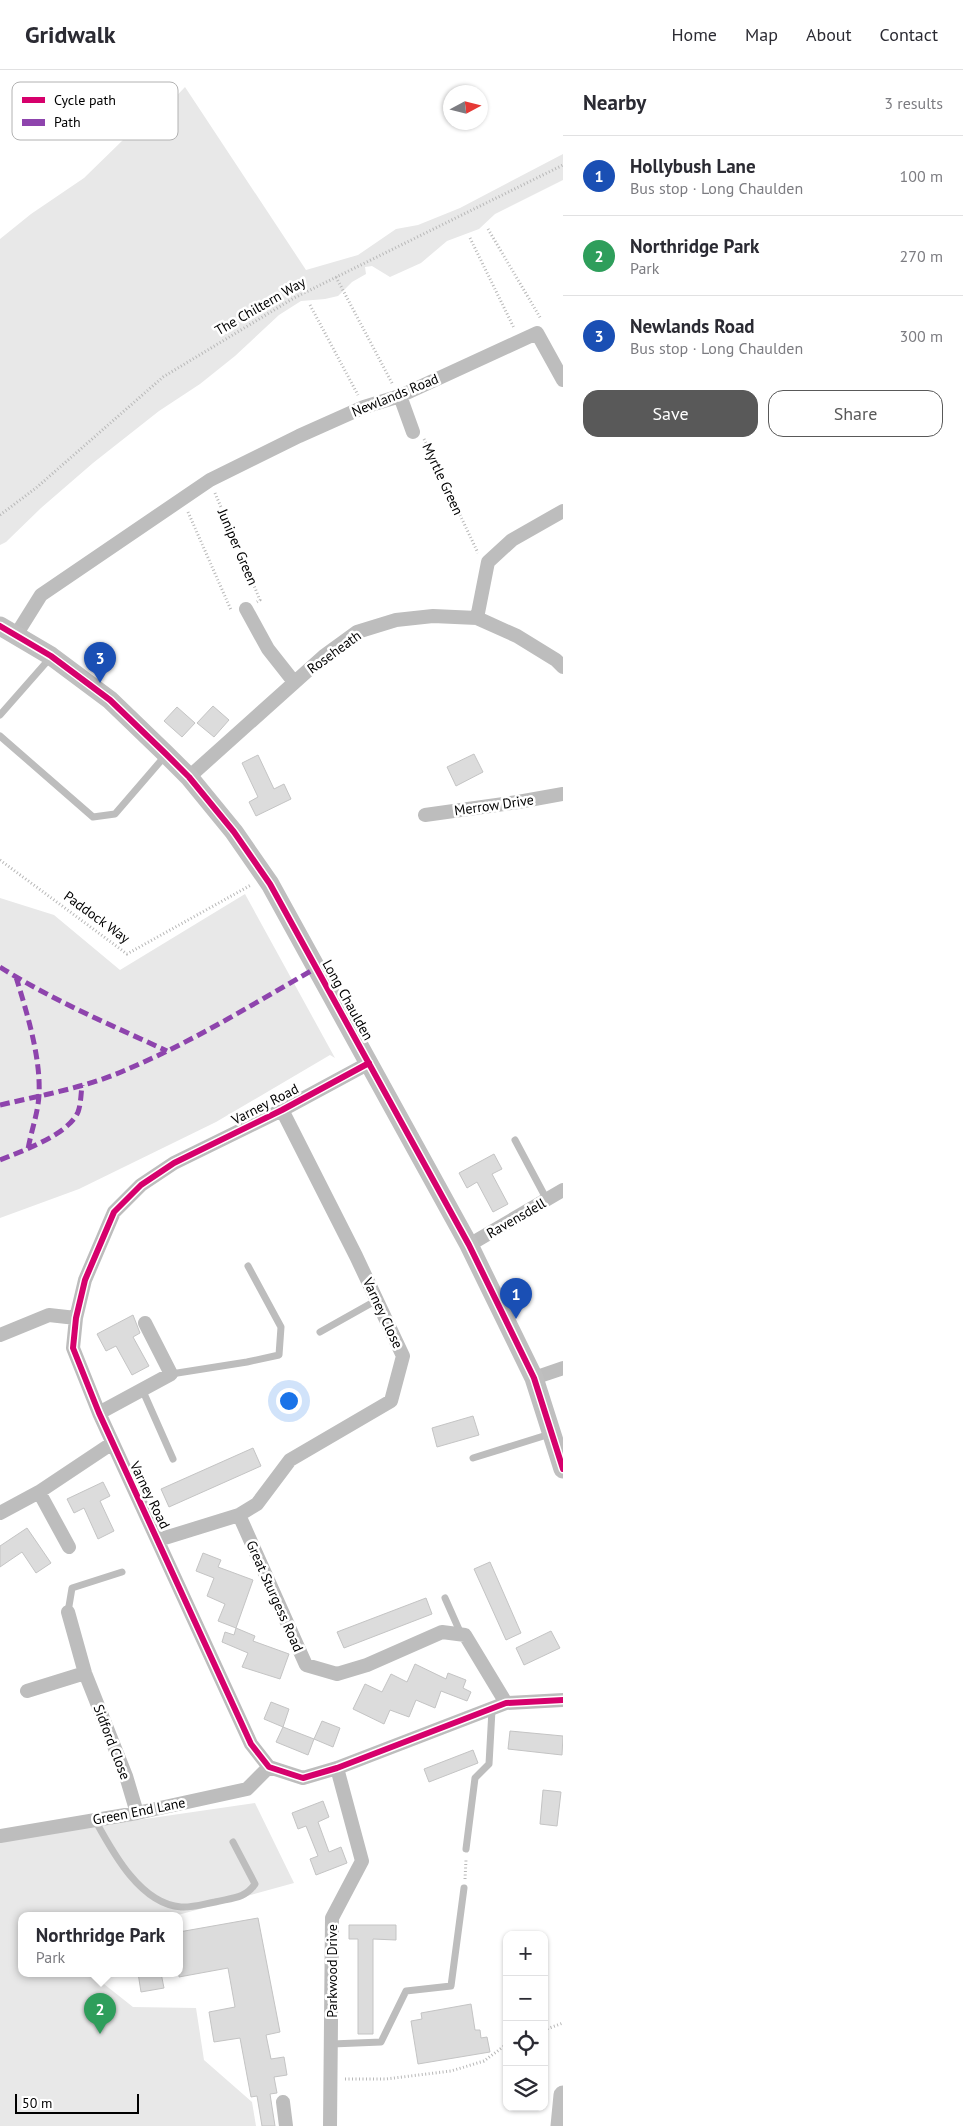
<!DOCTYPE html>
<meta charset="utf-8">
<style>
:root{--surface:#fff;--page:#f7f7f7;--text:#2b2b33;--muted:#7c7c81;--line:#e1e1e2;--accent:#595959}
body{margin:0;font-family:"PT Sans",sans-serif;background:var(--page);color:var(--text)}
.controls{position:absolute;right:15px;bottom:15px;display:grid;overflow:hidden;border-radius:10px;box-shadow:0 1px 4px #0004}
.controls button{width:45px;height:45px;display:grid;place-items:center;padding:0;border:0;border-bottom:1px solid var(--line);background:var(--surface);color:var(--text);font:25px sans-serif}
.compass{position:absolute;left:443px;top:15px;width:45px;height:45px;border-radius:50%;background:var(--surface);box-shadow:0 1px 4px #0004;rotate:83deg}
.scale{position:absolute;left:15px;bottom:12px;width:124px;box-sizing:border-box;padding-left:5px;border:2px solid #000;border-top:0;font-size:14px;line-height:18px;white-space:nowrap;color:#000;-webkit-text-stroke:4px #fff;paint-order:stroke}
.you{position:absolute;left:288px;top:1330px;width:18px;height:18px;margin:-12px;border:4px solid #fff;border-radius:50%;background:#1a73e8;box-shadow:0 0 0 8px #1a73e833}
.badge{display:grid;place-items:center;width:32px;height:32px;border-radius:50%;background:var(--accent);color:#fff;font-size:16px;font-weight:700}
.pin{position:absolute;translate:-50% -41px;filter:drop-shadow(0 1px 2px #0008)}
.pin::after{content:'';position:absolute;top:26px;width:18px;height:15px;background:inherit;clip-path:polygon(0 0,100% 0,50% 100%)}
.popup{position:absolute;left:18px;top:1842px;width:165px;height:65px;box-sizing:border-box;display:grid;place-content:center;border-radius:10px;background:var(--surface);filter:drop-shadow(0 1px 4px #0005);font-size:16px;white-space:nowrap;color:var(--muted)}
.popup b{font-size:19px;color:var(--text)}
.popup::after{content:'';position:absolute;left:50%;top:100%;margin-left:-10px;border:10px solid transparent;border-top-color:var(--surface)}
.list{margin:0;padding:0;list-style:none}
h2{display:flex;justify-content:space-between;align-items:center;height:65px;margin:0;padding:0 20px;font-size:21px}
h2 small{font-size:16px;font-weight:400;color:var(--muted)}
.list li{display:grid;grid-template-columns:32px 1fr auto;gap:15px;align-items:center;box-sizing:border-box;height:80px;padding:0 20px;border-top:1px solid var(--line)}
.list b{display:block;font-size:19px;white-space:nowrap}
.list p{margin:0;font-size:16px;white-space:nowrap;color:var(--muted)}
.list em{font-size:16px;font-style:normal;color:var(--muted)}
.actions{display:flex;gap:10px;padding:15px 20px}
.actions a{flex:1;padding:11px 0;border:1px solid var(--accent);border-radius:15px;text-align:center;font-size:18px;color:var(--accent)}
.actions .main{background:var(--accent);color:#fff}
.icon{flex:none;width:28px;height:28px;fill:none;stroke:currentColor;stroke-width:2;stroke-linecap:round;stroke-linejoin:round}
.map{position:relative;flex:none;width:563px;height:2056px;overflow:hidden}
header{display:flex;align-items:center;gap:30px;box-sizing:border-box;height:70px;padding:0 25px;background:var(--surface);border-bottom:1px solid var(--line)}
header strong{font-size:24px}
nav{display:flex;gap:28px;margin-inline-start:auto;font-size:18px}
main{display:flex}
aside{flex:1;background:var(--surface)}
.map>svg:first-child{display:block}
.green{fill:#e8e8e8}
.building{fill:#dcdcdc;stroke:#c4c4c4}
.lines{fill:none;stroke-linecap:round;stroke-linejoin:round}
.path{stroke:#b8b8b8;stroke-width:3;stroke-dasharray:1 2.5;stroke-linecap:butt}
.lane{stroke:#bdbdbd;stroke-width:7}
.street{stroke:#bdbdbd;stroke-width:14}
.secondary{stroke:#bfbfbf;stroke-width:19}
.quiet{stroke:#8e44ad;stroke-width:5;stroke-dasharray:10 5;stroke-linecap:butt}
.cycleway-casing{stroke:#fff;stroke-width:9}
.cycleway{stroke:#d6006c;stroke-width:6}
.labels{text-anchor:middle;dominant-baseline:central;stroke-width:5;stroke-linejoin:round;paint-order:stroke}
.street-label{font-size:14px;fill:#000;stroke:#fff}
.key{fill:#fff;stroke:#b2b2b2;stroke-width:1}
.key-label{font-size:14px;fill:#000}
</style>
<header>
<strong>Gridwalk</strong>
<nav><a>Home</a><a>Map</a><a>About</a><a>Contact</a></nav>
</header>
<main>
<div class="map">
<svg width="563" height="2056" viewBox="0 0 563 2056">
<rect width="100%" height="100%" fill="#fff"/>
<path class="green" d="M185 17 306 200 358 185 396 159 418 155 460 138 563 84V110L495 144 479 159 447 171 421 193 390 207 372 196 365 197 366 204 352 212 338 226 325 229 301 231 279 245 235 286 200 314 159 341 93 393 41 438 6 472 0 475V169L31 144 84 108 124 69 163 40Z
M245 824 335 988 330 985 216 1052 79 1119 0 1148V828L54 845 120 900Z
M255 1733 294 1813 178 1845H21V1903H90L133 1937 196 1938 204 1990 252 2032 256 2056H0V1770Z"/>
<path class="building" d="M213 636 229 650 214 667 197 653Z
M177 637 195 653 182 667 164 651Z
M474 684 483 702 456 716 447 697Z
M258 685 274 719 284 714 291 729 256 746 249 732 258 727 242 693Z
M494 1084 502 1099 492 1104 508 1134 493 1142 477 1112 467 1118 459 1103Z
M133 1245 140 1263 133 1267 149 1296 132 1305 116 1276 106 1281 97 1264Z
M473 1346 479 1365 437 1377 432 1358Z
M253 1378 261 1396 169 1437 161 1419Z
M103 1412 110 1426 100 1431 114 1461 98 1469 84 1438 74 1443 67 1429Z
M27 1458 51 1493 36 1503 22 1482 0 1497V1476Z
M203 1483 221 1490 218 1497 253 1510 236 1558 218 1551 225 1534 207 1526 214 1508 196 1501Z
M490 1492 521 1563 506 1570 474 1499Z
M426 1528 432 1544 344 1578 337 1562Z
M236 1558 255 1566 253 1571 289 1584 280 1609 242 1597 248 1583 222 1572 225 1562 234 1565Z
M551 1561 560 1578 524 1595 516 1578Z
M415 1594 446 1609 448 1603 466 1610 463 1618 471 1622 467 1631 441 1621 435 1638 416 1630 409 1647 390 1640 384 1654 353 1639 365 1614 382 1622 391 1604 407 1612Z
M271 1632 289 1639 283 1657 264 1649Z
M322 1651 340 1658 333 1677 314 1669Z
M283 1657 314 1669 308 1685 276 1672Z
M510 1661 563 1666 562 1685 508 1679Z
M473 1680 478 1693 429 1712 424 1699Z
M543 1720 561 1722 557 1756 540 1754Z
M323 1731 329 1747 318 1752 329 1782 341 1777 347 1793 316 1805 310 1789 318 1786 306 1756 298 1759 292 1743Z
M258 1848 280 1962 266 1965 271 1989 284 1987 287 2005 274 2007 277 2023 270 2024 275 2056H262L257 2026 251 2027 240 1968 214 1972 209 1942 235 1937 228 1898 179 1907V1862Z
M349 1855H396V1870L373 1869V1964H358V1869H349Z
M138 1903H161L164 1918 141 1922Z
M471 1934 475 1960H480L481 1968 487 1967 490 1982 418 1994 411 1951 422 1949 421 1943Z"/>
<g class="lines">
<path class="path" d="M488 159 541 249
M470 168 514 258
M336 207 393 315
M310 235 358 325
M424 369 478 483
M215 423 260 530 257 532
M188 442 231 540
M0 445 36 418 163 307 294 228 563 95
M0 790 127 884 251 815
M465 1809 466 1790
M544 1960 563 1953
M345 2009H386L451 2001 484 1991 507 1974"/>
<path class="lane" d="M0 645 51 587
M0 666 93 747 115 744 165 686
M515 1070 547 1130
M320 1262 377 1230
M171 1304 247 1292 279 1285 281 1257 248 1196
M142 1319 173 1389
M473 1388 550 1364
M445 1528 461 1564
M68 1542 72 1518 122 1502
M95 1750C112 1781 140 1834 181 1837 191 1838 204 1834 215 1832 231 1828 245 1829 255 1814L233 1772
M466 1779 475 1708 489 1694 492 1640
M332 1974 381 1972 406 1921 451 1916 464 1818"/>
<path class="street" d="M400 326 413 362
M246 539 268 579 294 612
M477 548 488 492 512 470 563 441
M16 565 41 525 210 410 299 366 364 337 400 326 537 263 563 310
M189 707 324 586 357 562 396 550 433 546 477 548 517 566 556 590 563 597
M425 745 518 732 563 724
M369 993 282 1040 174 1093 141 1115 114 1142 85 1210 76 1248 73 1278 99 1343 251 1674 269 1697 303 1708 337 1698 506 1633 563 1630
M469 1175 563 1120
M0 1265 49 1245 76 1248
M534 1308 563 1298
M99 1343 171 1304 145 1253
M0 1443 39 1422
M239 1445 257 1434 290 1390 391 1331 403 1286 356 1186 282 1040
M158 1470 239 1445 306 1595 337 1604 367 1595 442 1562 465 1565 506 1633
M69 1477 39 1422 111 1374
M68 1542 85 1603 126 1706 137 1743
M27 1621 85 1603
M0 1766 137 1743 247 1719 269 1697
M283 2032 286 2056
M330 2056 332 1848 362 1791 337 1698"/>
<path class="secondary" d="M0 556 51 586 110 630 166 684 189 707 234 762 270 814 469 1175 534 1308 563 1399
M560 2056 563 2025"/>
<path class="quiet" d="M0 897C52 930 111 955 167 981
M16 907C27 943 41 988 39 1025 38 1043 31 1062 28 1079
M0 1035C43 1025 88 1017 128 999 194 971 255 933 316 898
M0 1090C22 1081 68 1065 78 1042 81 1034 81 1023 82 1015"/>
<g class="cycleway-casing">
<path id="cycleway" d="M0 556 51 586 110 630 166 684 189 707 234 762 270 814 469 1175 534 1308 563 1399
M369 993 282 1040 174 1093 141 1115 114 1142 85 1210 76 1248 73 1278 99 1343 251 1674 269 1697 303 1708 337 1698 506 1633 563 1630"/>
</g>
<use href="#cycleway" class="cycleway"/>
</g>
<g class="labels">
<g class="street-label">
<text transform="translate(260 236) rotate(-30)">The Chiltern Way</text>
<text transform="translate(395 325) rotate(-22)">Newlands Road</text>
<text transform="translate(443 409) rotate(65)">Myrtle Green</text>
<text transform="translate(238 477) rotate(67)">Juniper Green</text>
<text transform="translate(334 582) rotate(-36)">Roseheath</text>
<text transform="translate(494 735) rotate(-8)">Merrow Drive</text>
<text transform="translate(97 847) rotate(36)">Paddock Way</text>
<text transform="translate(348 930) rotate(61)">Long Chaulden</text>
<text transform="translate(265 1034) rotate(-27)">Varney Road</text>
<text transform="translate(516 1148) rotate(-30)">Ravensdell</text>
<text transform="translate(383 1243) rotate(65)">Varney Close</text>
<text transform="translate(150 1425) rotate(64)">Varney Road</text>
<text transform="translate(275 1526) rotate(66)">Great Sturgess Road</text>
<text transform="translate(112 1672) rotate(69)">Sidford Close</text>
<text transform="translate(139 1741) rotate(-11)">Green End Lane</text>
<text transform="translate(332 1901) rotate(-90)">Parkwood Drive</text>
</g>
</g>
<rect x="12" y="12" width="166" height="58" rx="8" class="key"/>
<rect x="22" y="27" width="23" height="6" fill="#d6006c"/>
<rect x="22" y="49" width="23" height="7" fill="#8e44ad"/>
<g class="key-label">
<text x="54" y="35">Cycle path</text>
<text x="54" y="57">Path</text>
</g>
</svg>
<div class="controls">
<button>+</button>
<button>−</button>
<button><svg class="icon" aria-label="locate" viewBox="0 0 24 24"><circle cx="12" cy="12" r="6"/><path d="M12 2v4M12 18v4M2 12h4M18 12h4"/></svg></button>
<button><svg class="icon" aria-label="layers" viewBox="0 0 24 24"><path d="M12 4l9 5-9 5-9-5zM3 14l9 5 9-5"/></svg></button>
</div>
<svg class="compass" viewBox="-18 -18 36 36"><path d="M0-13l5 13h-10z" fill="#e53935"/><path d="M0 13l5-13h-10z" fill="#7c7c81"/></svg>
<div class="scale">50 m</div>
<div class="you"></div>
<div class="pin badge" style="left:516px;top:1249px;background:#1a4fb4">1</div>
<div class="pin badge" style="left:100px;top:1964px;background:#2e9e5b">2</div>
<div class="popup"><b>Northridge Park</b>Park</div>
<div class="pin badge" style="left:100px;top:613px;background:#1a4fb4">3</div>
</div>
<aside>
<h2>Nearby<small>3 results</small></h2>
<ul class="list">
<li><span class="badge" style="background:#1a4fb4">1</span><div><b>Hollybush Lane</b><p>Bus stop · Long Chaulden</p></div><em>100 m</em></li>
<li><span class="badge" style="background:#2e9e5b">2</span><div><b>Northridge Park</b><p>Park</p></div><em>270 m</em></li>
<li><span class="badge" style="background:#1a4fb4">3</span><div><b>Newlands Road</b><p>Bus stop · Long Chaulden</p></div><em>300 m</em></li>
</ul>
<div class="actions"><a class="main">Save</a><a>Share</a></div>
</aside>
</main>
